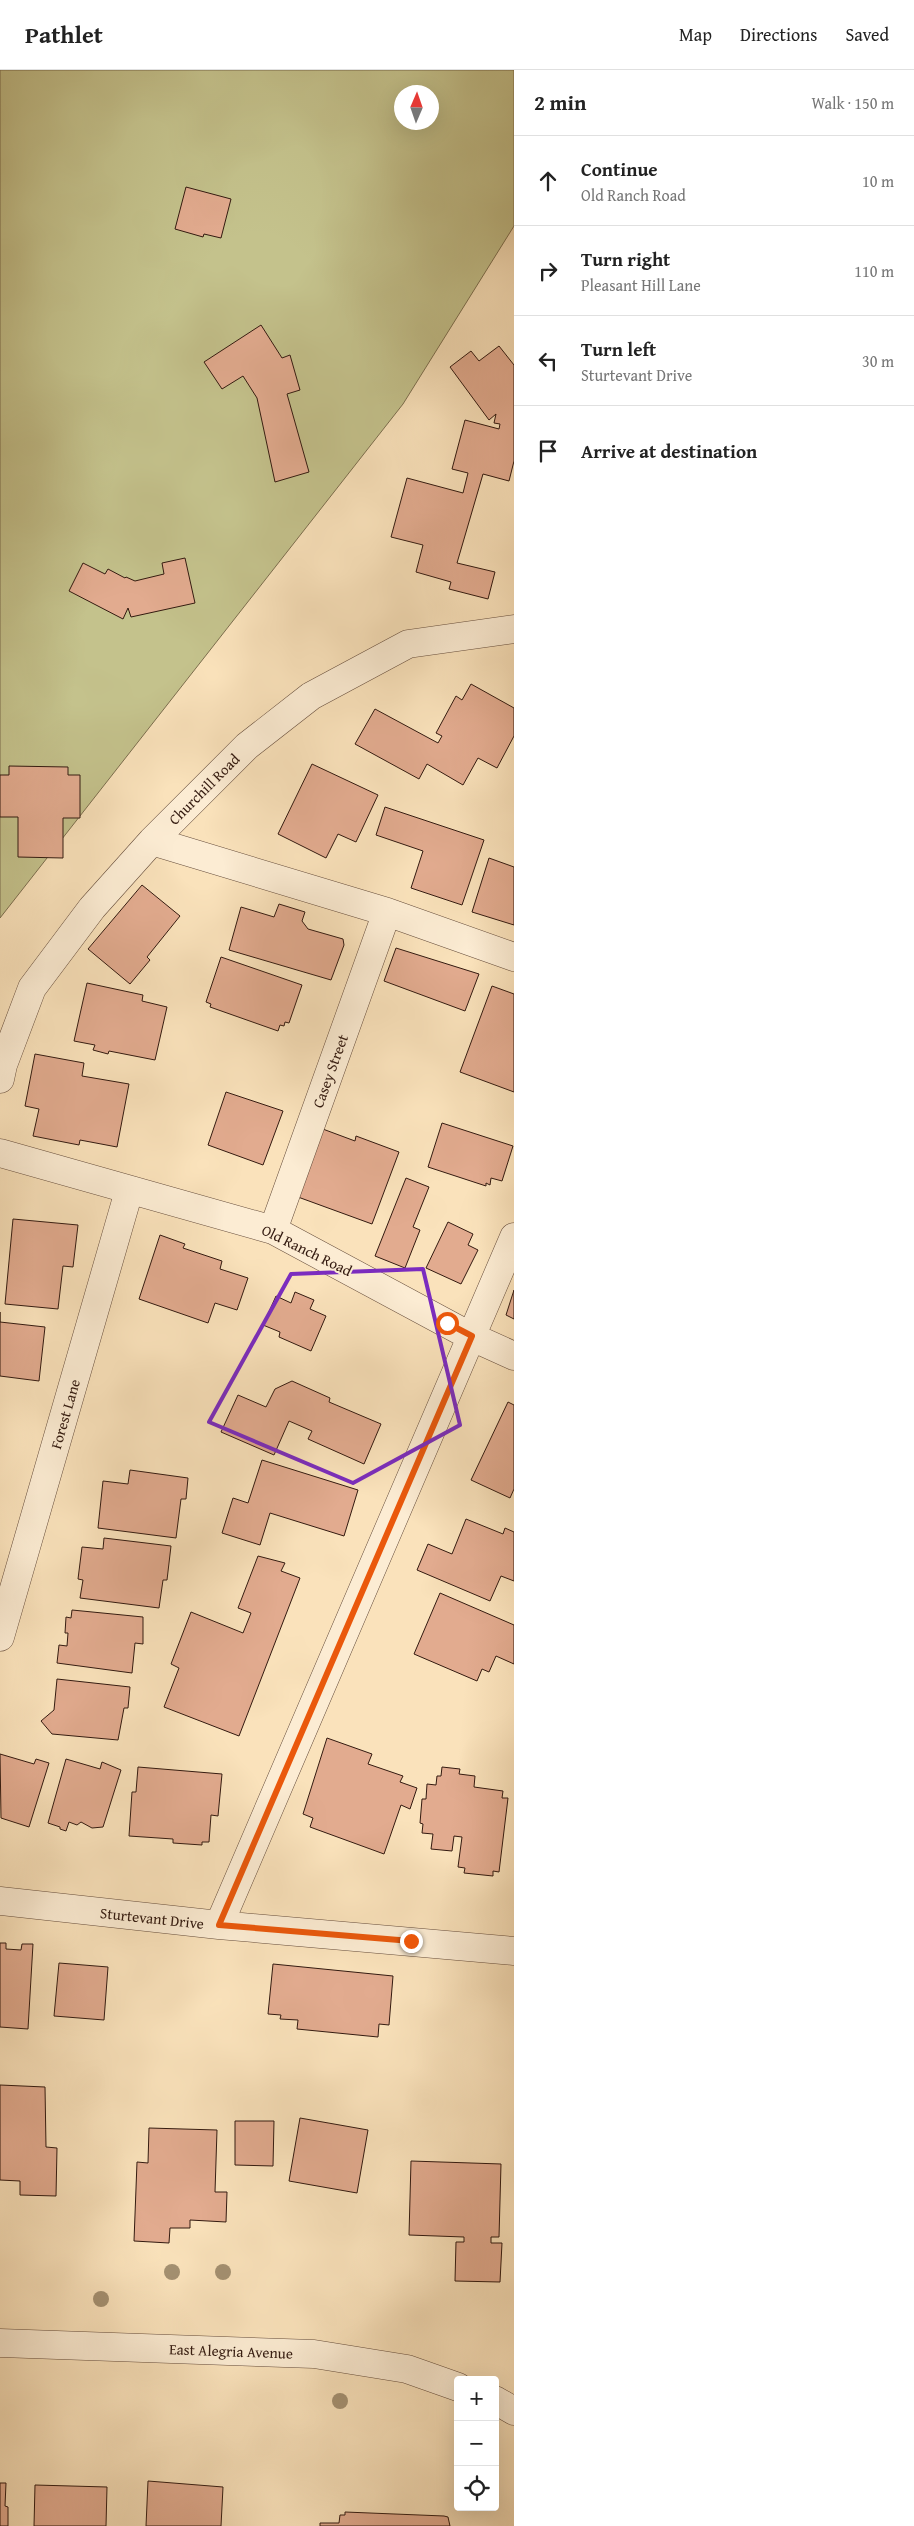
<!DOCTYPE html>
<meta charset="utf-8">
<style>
:root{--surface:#fff;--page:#f6f6f6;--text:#222;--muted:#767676;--line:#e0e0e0}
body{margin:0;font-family:"Gentium Book Plus",serif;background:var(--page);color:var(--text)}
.controls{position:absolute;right:15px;bottom:15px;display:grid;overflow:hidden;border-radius:5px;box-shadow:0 5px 20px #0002}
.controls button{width:45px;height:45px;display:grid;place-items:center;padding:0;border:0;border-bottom:1px solid var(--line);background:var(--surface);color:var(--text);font:25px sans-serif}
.compass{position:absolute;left:394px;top:15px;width:45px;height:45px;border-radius:50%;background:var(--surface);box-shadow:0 5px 20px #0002;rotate:2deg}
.stop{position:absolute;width:15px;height:15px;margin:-11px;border:4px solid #ea580c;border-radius:50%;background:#fff}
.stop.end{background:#ea580c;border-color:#fff;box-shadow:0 1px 5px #0008}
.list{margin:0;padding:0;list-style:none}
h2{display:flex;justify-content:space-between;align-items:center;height:65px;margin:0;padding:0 20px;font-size:21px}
h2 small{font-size:16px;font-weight:400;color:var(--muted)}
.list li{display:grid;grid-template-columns:32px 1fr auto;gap:15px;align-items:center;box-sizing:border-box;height:90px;padding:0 20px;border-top:1px solid var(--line)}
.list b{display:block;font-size:19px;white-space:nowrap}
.list p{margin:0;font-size:16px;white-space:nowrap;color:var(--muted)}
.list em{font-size:16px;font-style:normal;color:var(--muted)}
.icon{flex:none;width:28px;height:28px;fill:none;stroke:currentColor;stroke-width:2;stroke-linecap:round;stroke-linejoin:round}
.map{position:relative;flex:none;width:514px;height:2456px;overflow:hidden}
header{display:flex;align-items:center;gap:30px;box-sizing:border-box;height:70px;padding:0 25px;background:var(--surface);border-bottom:1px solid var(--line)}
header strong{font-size:24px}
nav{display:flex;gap:28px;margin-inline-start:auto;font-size:18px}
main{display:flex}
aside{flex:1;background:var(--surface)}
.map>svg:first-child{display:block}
.green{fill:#c4c28c;stroke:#7c6e4e;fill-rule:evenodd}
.building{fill:#e2ab8f;stroke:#331a10}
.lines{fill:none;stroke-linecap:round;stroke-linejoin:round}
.minor-casing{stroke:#654c3b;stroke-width:29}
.minor{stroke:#fcecd3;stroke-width:28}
.tree{fill:#a49071}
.route{stroke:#ea580c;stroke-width:6}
.marked{fill:none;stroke:#7b2cbf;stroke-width:4;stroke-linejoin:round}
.labels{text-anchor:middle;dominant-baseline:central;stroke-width:4;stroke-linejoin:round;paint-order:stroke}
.street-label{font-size:15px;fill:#331a10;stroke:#fcecd3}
</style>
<header>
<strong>Pathlet</strong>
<nav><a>Map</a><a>Directions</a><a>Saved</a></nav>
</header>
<main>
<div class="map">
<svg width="514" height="2456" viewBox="0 0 514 2456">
<rect width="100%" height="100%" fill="#fae2bb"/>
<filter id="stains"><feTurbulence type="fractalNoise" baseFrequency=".004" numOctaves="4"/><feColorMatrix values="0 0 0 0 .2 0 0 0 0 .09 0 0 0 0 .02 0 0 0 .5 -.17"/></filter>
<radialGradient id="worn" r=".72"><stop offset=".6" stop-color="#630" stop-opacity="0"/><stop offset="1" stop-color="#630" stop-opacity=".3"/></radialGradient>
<path class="green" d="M0 0H514V156L403 334 0 848ZM402 22H432V52H402Z"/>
<path class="building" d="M186 117 231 129 221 168 204 164 203 167 175 159Z
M261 255 282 288 290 285 300 320 287 324 309 402 275 412 257 328 243 306 222 319 204 292Z
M499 276 514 295V391L509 411 483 404 457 493 495 502 488 529 449 519 451 512 416 502 423 475 391 467 407 408 463 423 468 403 452 399 465 350 499 359 500 354 494 353 496 344 489 350 450 297 471 281 479 291Z
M185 488 195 533 131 547 128 538 123 549 69 521 83 493 105 504 108 499 125 508 126 507 135 511 164 504 162 493Z
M471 614 514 638V666L497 698 478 688 463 715 427 694 419 709 355 674 375 639 438 673 442 666 436 663 456 626 462 630Z
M312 694 378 725 356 772 338 764 326 788 278 764Z
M9 696 68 697V705H80V748H63V788L18 787V747H0V705H9Z
M385 737 484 770 462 835 411 818 423 781 376 765Z
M489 788 514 797V855L472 842Z
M142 815 180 846 147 887 150 890 130 914 88 879Z
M279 834 305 842 302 851 308 859 343 869 344 875 331 910 229 880 241 837 274 847Z
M396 878 479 904 465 941 384 911Z
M221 887 302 915 289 953 285 952 284 956 280 955 278 961 210 937 211 934 206 932Z
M87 913 143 925 142 931 167 937 155 990 109 981 108 984 93 980 95 975 74 971Z
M492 916 514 924V1022L460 1002Z
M35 984 84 993 82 1006 129 1014 117 1077 80 1070 79 1075 33 1066 39 1039 25 1036Z
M226 1022 283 1041 263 1095 208 1075Z
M442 1053 513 1076 502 1111 491 1108 490 1115 486 1113V1116L428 1097Z
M312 1055 355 1071 356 1066 399 1082 372 1154 287 1123Z
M406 1108 429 1117 413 1157 420 1160 405 1198 375 1186Z
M13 1149 78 1155 73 1197 63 1196 58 1239 5 1234Z
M448 1152 473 1164 468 1175 478 1180 461 1214 426 1198Z
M160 1165 185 1174 183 1178 222 1191 220 1199 248 1208 237 1240 215 1233 208 1253 139 1229Z
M514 1220V1249L506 1245Z
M295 1222 314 1230 310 1239 326 1246 311 1281 279 1267 280 1262 263 1255 276 1226 291 1233Z
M0 1242V1252L45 1257 39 1311 0 1306Z
M292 1311 330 1328 329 1332 381 1354 364 1394 308 1369 312 1361 289 1351 274 1385 221 1362 238 1325 266 1337 275 1319Z
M508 1332 514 1335V1419L510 1428 471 1410Z
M262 1390 358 1420 344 1466 270 1443 260 1475 222 1463 233 1428 248 1433Z
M130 1400 188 1408 186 1429H181L176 1468 98 1458 103 1411 128 1414Z
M466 1449 503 1464 505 1458 514 1462V1511L501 1506 490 1531 417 1500 428 1474 452 1484Z
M104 1468 171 1476 167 1510H163L159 1538 80 1528 83 1510 78 1509 82 1477 103 1479Z
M258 1486 285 1493 281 1501 300 1508 239 1666 164 1637 179 1598 171 1594 191 1542 243 1563 251 1543 238 1538Z
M440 1523 514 1555V1594L496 1586 489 1602 482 1599 477 1611 414 1584Z
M72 1540 143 1547V1574L135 1573 132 1603 57 1593 59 1575 67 1576 68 1563H65L66 1547 71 1548Z
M57 1609 130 1617 128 1638H124L118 1670 52 1664 41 1651 54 1640Z
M327 1668 372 1684 368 1694 403 1706 400 1712 417 1718 410 1739 401 1735 384 1784 310 1757 313 1748 303 1744Z
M0 1684 34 1694 36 1689 49 1693 29 1757 1 1748Z
M66 1689 100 1699 102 1692 121 1700 103 1757 92 1758 81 1752 77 1755 69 1752 66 1761 60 1759V1757L48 1753Z
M138 1697 222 1704 218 1746 211 1745 209 1772H202V1775L173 1773V1769L129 1766 132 1722H136Z
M442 1697 460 1699 459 1704 475 1706 474 1717 503 1721 502 1728H508L499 1802 493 1801V1806L464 1803 465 1798 458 1797 462 1767 454 1766 452 1781 431 1779 433 1764 422 1763 423 1754 420 1753 422 1729H426L427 1714 436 1715 437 1706H441Z
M0 1873H6V1879L21 1880 22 1874H33L28 1959 0 1957Z
M59 1893 108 1897 104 1950 54 1946Z
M273 1894 393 1906 389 1955 379 1954 378 1967 297 1959 298 1950 280 1949 281 1945 268 1944Z
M0 2015 45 2017 46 2077 57 2078 56 2126 20 2125V2111L0 2110Z
M300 2048 368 2060 357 2123 289 2111Z
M235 2051H274L273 2096 235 2095Z
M149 2058 217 2060 215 2122H227L226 2152 190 2150V2158H170L169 2173 134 2171 137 2092 148 2093Z
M411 2091 501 2094 499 2167H491V2173H502L500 2212 455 2211 456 2172H464V2167L409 2165Z
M148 2411 223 2417 221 2456H146Z
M0 2413H6L5 2436 8 2437V2456H0Z
M35 2415 107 2417 106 2456H34Z
M345 2442 444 2446 448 2447 450 2456H320V2453H339L340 2445H345Z"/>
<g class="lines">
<g class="minor-casing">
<path id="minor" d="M152 771 387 842 514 887
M0 1009 3 995 32 918 92 838 152 771 247 676 311 626 408 574 514 559
M0 1083 273 1160 472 1267 514 1286
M273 1160 387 842
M0 1567 129 1121
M0 1831 219 1855 514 1881
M219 1855 514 1167
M0 2273 314 2284 407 2299 458 2317
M495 2330 514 2341"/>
</g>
<use href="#minor" class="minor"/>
</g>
<g class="tree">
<circle cx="172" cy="2202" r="8"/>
<circle cx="223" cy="2202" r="8"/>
<circle cx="101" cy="2229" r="8"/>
<circle cx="340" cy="2331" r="8"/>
</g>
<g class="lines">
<path class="route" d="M411 1871 219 1855 472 1266 447 1253"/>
</g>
<path class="marked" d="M423 1199 460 1355 353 1413 209 1352 291 1204Z"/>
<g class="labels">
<g class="street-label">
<text transform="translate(204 719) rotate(-45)">Churchill Road</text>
<text transform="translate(330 1001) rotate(-70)">Casey Street</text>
<text transform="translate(307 1180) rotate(26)">Old Ranch Road</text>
<text transform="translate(65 1344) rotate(-74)">Forest Lane</text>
<text transform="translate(152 1848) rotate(6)">Sturtevant Drive</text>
<text transform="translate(231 2281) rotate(2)">East Alegria Avenue</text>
</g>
</g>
<rect width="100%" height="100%" filter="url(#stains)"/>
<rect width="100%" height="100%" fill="url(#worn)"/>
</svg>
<div class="controls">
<button>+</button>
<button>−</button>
<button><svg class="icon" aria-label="locate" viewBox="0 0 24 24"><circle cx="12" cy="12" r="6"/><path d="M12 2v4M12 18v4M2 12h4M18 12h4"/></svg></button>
</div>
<svg class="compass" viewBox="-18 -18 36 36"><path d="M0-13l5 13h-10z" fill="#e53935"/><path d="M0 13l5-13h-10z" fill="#767676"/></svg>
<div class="stop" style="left:447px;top:1253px"></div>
<div class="stop end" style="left:411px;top:1871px"></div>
</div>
<aside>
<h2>2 min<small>Walk · 150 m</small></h2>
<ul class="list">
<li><svg class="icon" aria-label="ahead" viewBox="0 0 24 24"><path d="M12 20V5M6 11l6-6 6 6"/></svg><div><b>Continue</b><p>Old Ranch Road</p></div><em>10 m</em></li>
<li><svg class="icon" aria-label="right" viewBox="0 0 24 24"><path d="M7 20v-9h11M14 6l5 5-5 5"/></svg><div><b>Turn right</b><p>Pleasant Hill Lane</p></div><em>110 m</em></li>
<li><svg class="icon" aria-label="left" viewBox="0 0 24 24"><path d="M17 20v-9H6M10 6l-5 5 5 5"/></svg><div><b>Turn left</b><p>Sturtevant Drive</p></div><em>30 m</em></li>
<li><svg class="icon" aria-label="arrive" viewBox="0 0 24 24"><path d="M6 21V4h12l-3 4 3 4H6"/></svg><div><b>Arrive at destination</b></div></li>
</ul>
</aside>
</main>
